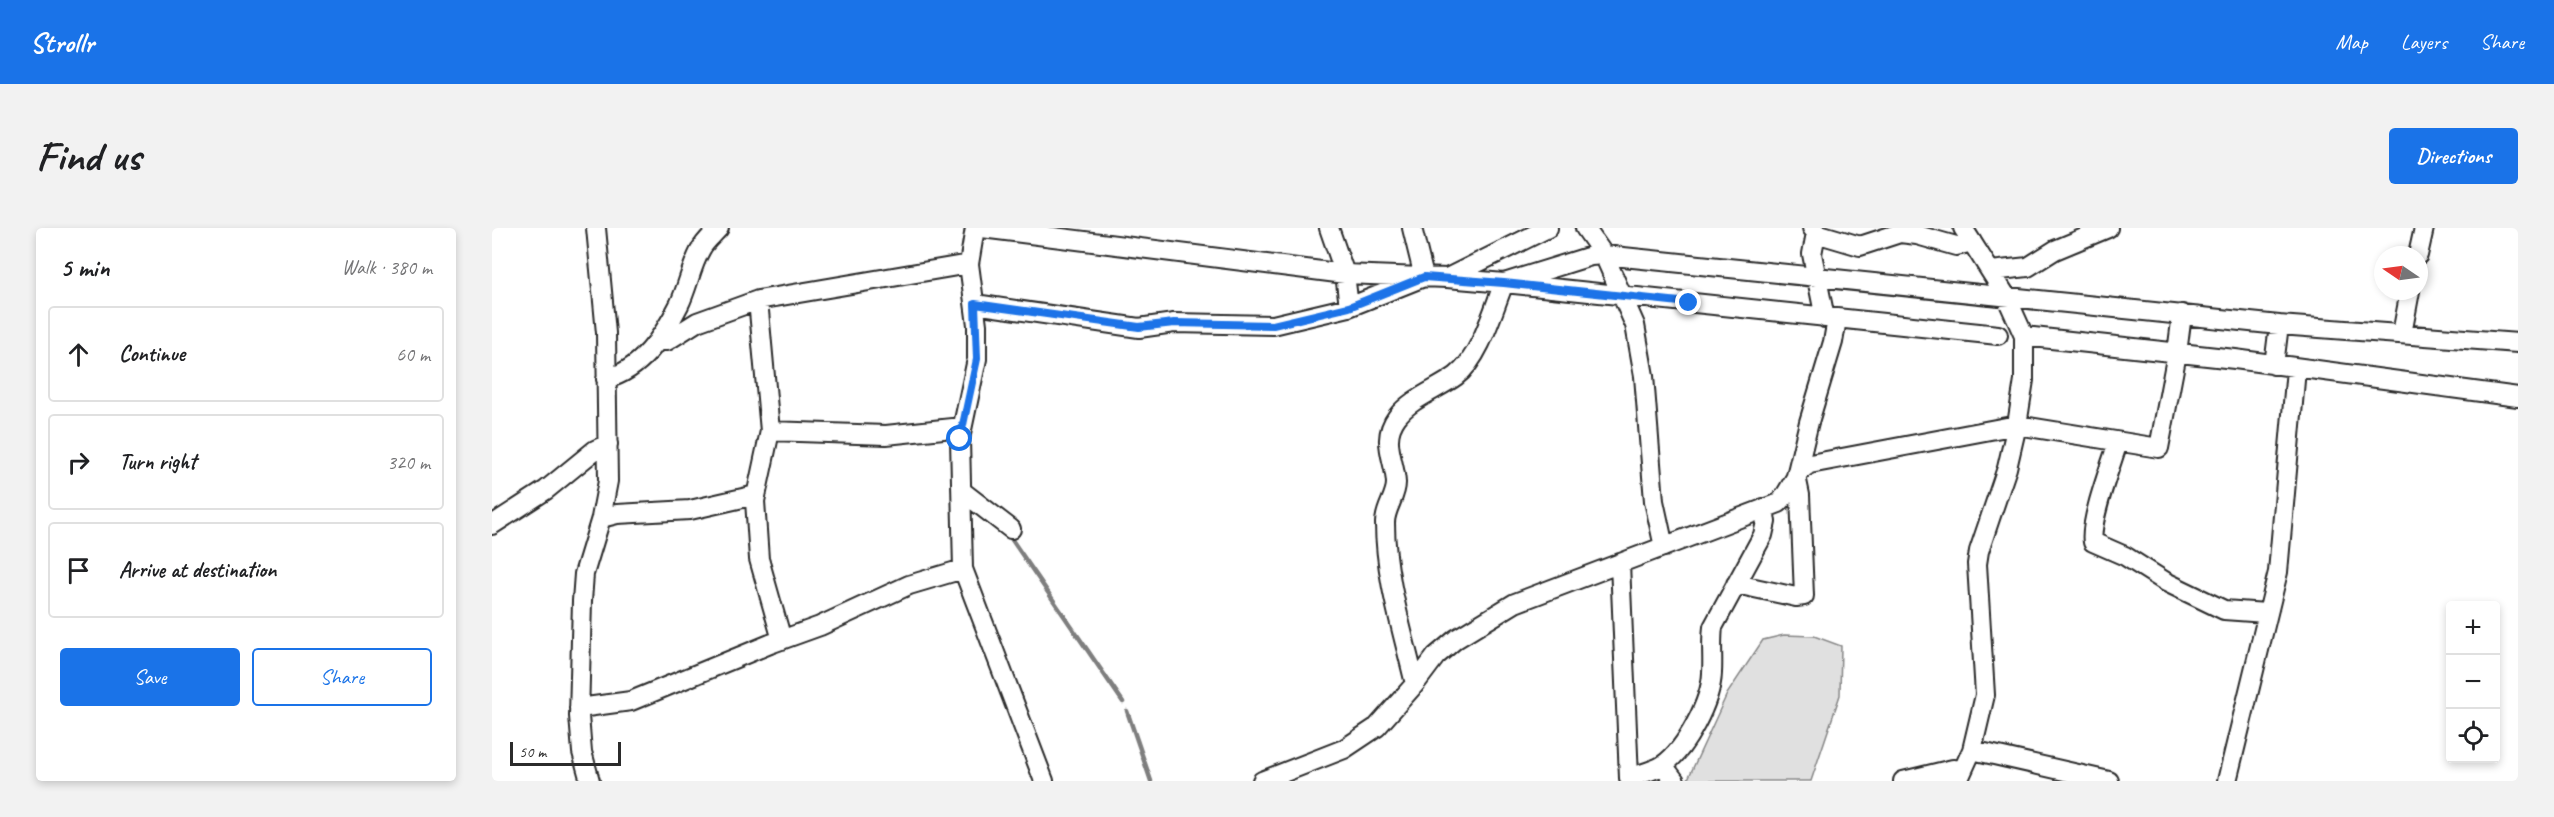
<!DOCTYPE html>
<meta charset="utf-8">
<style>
:root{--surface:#fff;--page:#f2f2f2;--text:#202124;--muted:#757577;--line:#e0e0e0;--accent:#1a73e8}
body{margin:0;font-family:Caveat,sans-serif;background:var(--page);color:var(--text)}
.controls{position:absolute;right:18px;bottom:18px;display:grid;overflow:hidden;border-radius:6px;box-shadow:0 3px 9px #0003}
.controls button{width:54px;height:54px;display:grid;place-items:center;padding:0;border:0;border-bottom:2px solid var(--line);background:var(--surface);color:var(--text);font:30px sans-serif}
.compass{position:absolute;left:1882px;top:18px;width:54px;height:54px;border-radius:50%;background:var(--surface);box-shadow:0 3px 9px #0003;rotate:283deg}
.scale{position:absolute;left:18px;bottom:15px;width:111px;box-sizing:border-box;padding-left:6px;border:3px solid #2b2b2b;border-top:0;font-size:16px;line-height:21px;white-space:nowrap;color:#2b2b2b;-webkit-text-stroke:4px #fff;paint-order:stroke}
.stop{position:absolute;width:18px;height:18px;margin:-14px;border:4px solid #1a73e8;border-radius:50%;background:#fff}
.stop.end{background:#1a73e8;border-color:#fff;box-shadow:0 2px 6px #0008}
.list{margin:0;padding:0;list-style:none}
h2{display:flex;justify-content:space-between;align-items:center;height:78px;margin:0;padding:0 24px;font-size:26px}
h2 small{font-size:20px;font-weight:400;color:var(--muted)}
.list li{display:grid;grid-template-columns:39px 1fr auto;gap:18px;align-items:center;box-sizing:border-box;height:96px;margin:0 12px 12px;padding:0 12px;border:2px solid var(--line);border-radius:6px}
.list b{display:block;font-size:22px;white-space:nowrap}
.list em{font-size:20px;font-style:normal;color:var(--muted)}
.actions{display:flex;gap:12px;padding:18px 24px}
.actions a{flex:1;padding:14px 0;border:2px solid var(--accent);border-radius:6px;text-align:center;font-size:21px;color:var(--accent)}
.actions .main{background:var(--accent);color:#fff}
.icon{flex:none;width:33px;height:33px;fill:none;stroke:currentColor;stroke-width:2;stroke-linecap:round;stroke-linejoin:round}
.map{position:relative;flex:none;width:2026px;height:553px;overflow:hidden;border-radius:6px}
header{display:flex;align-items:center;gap:36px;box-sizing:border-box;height:84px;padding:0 30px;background:var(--accent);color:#fff}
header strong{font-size:28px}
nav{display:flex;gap:33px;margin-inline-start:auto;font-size:21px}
.intro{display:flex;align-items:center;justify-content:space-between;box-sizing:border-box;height:144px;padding:0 36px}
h1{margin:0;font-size:42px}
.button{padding:15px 27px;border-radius:6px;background:var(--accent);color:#fff;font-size:21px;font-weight:700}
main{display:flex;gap:36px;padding:0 36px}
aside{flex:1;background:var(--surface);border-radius:6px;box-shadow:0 3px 9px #0003}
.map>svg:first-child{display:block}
.green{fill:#e0e0e0;stroke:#868686;stroke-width:1.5}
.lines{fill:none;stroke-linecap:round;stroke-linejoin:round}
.stream{stroke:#7e7e7e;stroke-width:4.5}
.minor-casing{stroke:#2b2b2b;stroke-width:22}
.minor{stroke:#fff;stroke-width:18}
.route{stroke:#1a73e8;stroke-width:8}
</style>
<header>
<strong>Strollr</strong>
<nav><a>Map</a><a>Layers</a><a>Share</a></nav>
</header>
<div class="intro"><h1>Find us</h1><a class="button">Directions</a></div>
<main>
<aside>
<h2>5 min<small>Walk · 380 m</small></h2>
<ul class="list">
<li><svg class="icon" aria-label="ahead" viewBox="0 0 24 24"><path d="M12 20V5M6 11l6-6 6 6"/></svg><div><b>Continue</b></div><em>60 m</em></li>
<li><svg class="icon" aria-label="right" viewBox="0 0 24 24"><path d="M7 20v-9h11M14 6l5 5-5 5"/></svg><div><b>Turn right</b></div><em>320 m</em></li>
<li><svg class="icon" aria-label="arrive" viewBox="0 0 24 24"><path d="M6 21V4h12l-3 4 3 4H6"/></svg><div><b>Arrive at destination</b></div></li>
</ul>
<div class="actions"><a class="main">Save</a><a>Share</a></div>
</aside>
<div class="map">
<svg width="2026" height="553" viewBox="0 0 2026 553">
<rect width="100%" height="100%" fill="#fff"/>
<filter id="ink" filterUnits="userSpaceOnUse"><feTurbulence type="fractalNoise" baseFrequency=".0167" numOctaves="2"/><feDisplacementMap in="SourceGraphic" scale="12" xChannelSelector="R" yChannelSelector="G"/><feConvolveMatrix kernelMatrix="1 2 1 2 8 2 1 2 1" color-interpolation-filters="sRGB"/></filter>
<g filter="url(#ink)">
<path class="green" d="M1292 407 1322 408 1349 418 1348 467 1319 553H1195L1235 466 1271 412Z"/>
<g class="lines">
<path class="stream" d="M518 309 631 474
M635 483 659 553"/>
<g class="minor-casing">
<path id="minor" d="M483 0 477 36 485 97V131L468 211 471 341 552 553
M490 0 853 46 955 50 1012 55 1099 28 1112 27 1787 97 2026 115
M837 0 853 46 857 79
M1093 0 1112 27 1143 97 1152 148 1162 273 1172 319
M1320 0 1324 5 1368 18 1408 5 1425 7 1464 18 1480 14
M1324 5 1320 26 1333 90
M1926 27 1932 0
M1499 43 1536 39 1563 22 1616 0
M955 50 1056 0
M266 72 278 203 263 273 267 331 290 412
M483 76 647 100 682 95 781 97 857 79 932 49 920 0
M1910 106 1918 63
M1532 108 1743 131 2026 169
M166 112 175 113 205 94 266 72 477 36
M1782 137 1787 97
M114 151C149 142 171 109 187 77 196 59 199 38 209 21 213 13 221 7 227 0
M278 203 394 207 470 199
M1626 214C1619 237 1597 294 1601 314L1633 328 1674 354 1732 382 1774 385
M471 264 519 301
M109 290 125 286 198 282 264 267
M0 297 54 262 103 222 116 216
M1128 335 1137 550C1147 546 1162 543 1171 537 1194 521 1219 473 1220 445 1221 430 1219 415 1221 399L1271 307 1274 294 1272 280
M1244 356 1304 369 1312 368 1308 267 1304 248 1317 194 1341 114 1345 91
M923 456C911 404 893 349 893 295 893 280 904 269 904 255 903 232 888 212 905 189 918 171 946 161 964 148 988 130 1001 82 1012 55L1506 107
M87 480 139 473 278 416 328 398 417 357 471 341
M1480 522 1617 553
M1171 537 1183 553
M98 553 90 524 87 488 90 373 92 346 109 290 116 253 114 105 104 0
M770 553 852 521 885 499 923 456 944 428 964 411 1023 375 1287 275C1299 263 1302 244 1318 236L1525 197 1667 220 1685 125 1690 86
M1411 553 1461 541 1471 542
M1466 553 1480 522 1493 467 1485 336 1487 323 1515 240 1525 197 1532 152V108L1514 68 1471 0
M1735 553 1786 344 1804 141"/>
</g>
<use href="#minor" class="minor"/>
</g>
</g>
<g class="lines" filter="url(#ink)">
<path class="route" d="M468 211 485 131 483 76 647 99 682 95 781 97 857 79 932 49 1012 55 1197 75"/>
</g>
</svg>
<div class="controls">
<button>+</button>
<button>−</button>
<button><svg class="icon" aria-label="locate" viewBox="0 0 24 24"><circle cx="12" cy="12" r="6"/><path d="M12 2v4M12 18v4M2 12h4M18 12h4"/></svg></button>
</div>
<svg class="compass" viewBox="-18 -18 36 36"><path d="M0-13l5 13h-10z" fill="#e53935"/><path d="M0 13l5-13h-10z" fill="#757577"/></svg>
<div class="scale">50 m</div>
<div class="stop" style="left:468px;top:211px"></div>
<div class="stop end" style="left:1197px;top:75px"></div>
</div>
</main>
